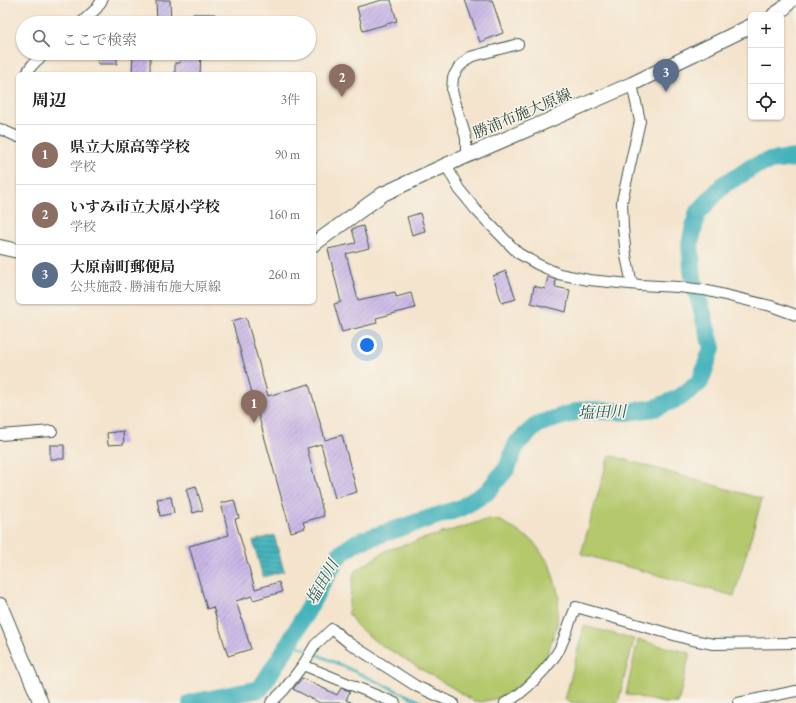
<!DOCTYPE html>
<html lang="ja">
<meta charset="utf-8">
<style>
:root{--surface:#fff;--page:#f6f6f6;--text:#222;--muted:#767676;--line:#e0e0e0;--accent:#d93025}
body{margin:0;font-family:"EB Garamond","Noto Serif JP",serif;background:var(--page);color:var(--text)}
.controls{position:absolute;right:12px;top:12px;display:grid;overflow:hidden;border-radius:6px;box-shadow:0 1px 3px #0004}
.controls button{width:36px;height:36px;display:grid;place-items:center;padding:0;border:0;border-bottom:1px solid var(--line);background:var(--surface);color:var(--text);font:20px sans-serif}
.you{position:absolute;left:367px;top:345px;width:14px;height:14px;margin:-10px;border:3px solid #fff;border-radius:50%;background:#1a73e8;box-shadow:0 0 0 6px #1a73e833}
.badge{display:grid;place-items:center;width:26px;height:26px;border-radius:50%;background:var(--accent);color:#fff;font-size:13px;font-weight:700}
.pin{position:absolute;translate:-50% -33px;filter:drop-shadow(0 1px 2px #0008)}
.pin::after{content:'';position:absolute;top:21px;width:14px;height:12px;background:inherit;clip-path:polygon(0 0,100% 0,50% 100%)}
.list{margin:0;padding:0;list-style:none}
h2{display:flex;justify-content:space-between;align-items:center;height:52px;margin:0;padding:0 16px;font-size:17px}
h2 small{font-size:13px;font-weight:400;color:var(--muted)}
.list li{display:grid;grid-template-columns:26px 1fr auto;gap:12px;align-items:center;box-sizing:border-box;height:60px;padding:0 16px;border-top:1px solid var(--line)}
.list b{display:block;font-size:15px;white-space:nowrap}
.list p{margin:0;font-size:13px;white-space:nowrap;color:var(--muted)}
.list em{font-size:13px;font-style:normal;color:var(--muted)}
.icon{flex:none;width:22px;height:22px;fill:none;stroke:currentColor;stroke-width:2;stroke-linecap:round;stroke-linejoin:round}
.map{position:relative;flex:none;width:796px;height:703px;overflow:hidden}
.search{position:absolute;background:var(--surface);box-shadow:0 1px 3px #0004;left:16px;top:16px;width:300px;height:44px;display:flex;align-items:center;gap:10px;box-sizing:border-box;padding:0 14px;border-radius:22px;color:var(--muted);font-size:15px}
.panel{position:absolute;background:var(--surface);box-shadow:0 1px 3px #0004;left:16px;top:72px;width:300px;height:232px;border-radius:6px}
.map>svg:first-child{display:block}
.green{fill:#b4c86c;stroke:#6a8250}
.water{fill:url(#water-rules);stroke:#307878}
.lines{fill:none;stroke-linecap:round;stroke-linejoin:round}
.stream{stroke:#42b2bb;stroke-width:3}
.river{stroke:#42b2bb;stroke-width:18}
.building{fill:url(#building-hatch)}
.street-casing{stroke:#3f564b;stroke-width:12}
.secondary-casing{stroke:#3f564b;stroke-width:16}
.street{stroke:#fff;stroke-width:10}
.secondary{stroke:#fff;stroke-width:14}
.labels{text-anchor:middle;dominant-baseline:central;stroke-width:3.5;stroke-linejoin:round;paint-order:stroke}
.street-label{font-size:15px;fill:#1f3d34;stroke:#f7f3e8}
.water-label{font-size:16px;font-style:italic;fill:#285a56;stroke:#f7f3e8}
</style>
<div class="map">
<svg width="796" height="703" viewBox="0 0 796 703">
<defs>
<pattern id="water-rules" width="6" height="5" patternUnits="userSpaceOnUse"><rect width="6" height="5" fill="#42b2bb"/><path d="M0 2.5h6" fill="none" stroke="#379299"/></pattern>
<pattern id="building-hatch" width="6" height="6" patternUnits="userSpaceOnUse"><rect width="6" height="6" fill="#c9b6e7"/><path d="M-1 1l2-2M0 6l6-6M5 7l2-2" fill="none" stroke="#a395bc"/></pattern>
</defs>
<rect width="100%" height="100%" fill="#f7f3e8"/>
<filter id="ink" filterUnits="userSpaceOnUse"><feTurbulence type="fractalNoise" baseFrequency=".025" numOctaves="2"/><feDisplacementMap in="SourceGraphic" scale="8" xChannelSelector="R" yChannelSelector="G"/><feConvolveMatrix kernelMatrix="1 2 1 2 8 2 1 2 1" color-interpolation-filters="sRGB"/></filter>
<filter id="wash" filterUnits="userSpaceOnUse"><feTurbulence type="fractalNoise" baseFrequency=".012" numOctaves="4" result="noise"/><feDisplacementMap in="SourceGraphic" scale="16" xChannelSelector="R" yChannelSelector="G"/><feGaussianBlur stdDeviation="0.9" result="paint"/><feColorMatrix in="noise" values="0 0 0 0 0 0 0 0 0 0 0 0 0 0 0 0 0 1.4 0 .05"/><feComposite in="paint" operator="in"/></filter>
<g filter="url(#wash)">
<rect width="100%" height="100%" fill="#f4e4cd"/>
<path class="green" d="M609 455 762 499 734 596 581 554Z
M488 519 501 521 532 540 549 563 559 595 557 625 545 661 520 686 501 697 482 702 474 701 375 641 357 626 348 613 354 572 387 550Z
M584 626 634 639 618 703H575L565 700Z
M638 640 690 653 678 703H664L626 694Z"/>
<path class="water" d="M274 535 284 571 263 577 253 541Z"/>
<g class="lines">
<path class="stream" d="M290 642 424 703"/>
<path class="river" d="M191 703 260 689 290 642 322 583 339 555 357 542 461 508 487 492 507 468 517 443 538 424 582 410 626 412 655 408 679 398 700 382 712 348 693 278 690 244 697 214 724 184 739 176 752 167 769 161 796 158"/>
</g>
<g id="blocks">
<path class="building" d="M156 0H170L171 23H157Z
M382 0H391L397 21 363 31 357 7Z
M465 0H492L503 33 480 42Z
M193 14H215V23H193Z
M98 53H117V64H98Z
M133 53H150V74H132Z
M180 53H201L200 74H175V63H180Z
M420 213 425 231 412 235 407 217Z
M363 226 369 248 346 254 358 300 395 292 396 297 411 293 415 308 376 318 377 323 342 332 334 304 341 302 328 249 356 243 352 229Z
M506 271 516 299 502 303 493 276Z
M548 277 556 280 555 287 570 290 566 312 531 303 534 286 545 289Z
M246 317 268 396 309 384 325 440 342 435 357 492 335 498 321 444 307 448 324 516 303 522 305 528 291 532 232 321Z
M123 431 124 444 108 445 107 433Z
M50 445H64V459H50Z
M196 486 203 510 193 513 186 489Z
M171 497 174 513 160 516 157 499Z
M234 500 239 518 235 519 255 589 279 582 282 592 253 600 252 596 236 601 251 649 228 656 213 607 207 609 189 546 229 535 221 503Z
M302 678 337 695 341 688 350 691 346 700 353 703H320L293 689Z"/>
</g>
</g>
<g filter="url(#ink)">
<use href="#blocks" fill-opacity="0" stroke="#3f564b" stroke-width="1"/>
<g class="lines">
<g class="street-casing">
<path id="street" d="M81 23 97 8 102 0
M27 74C30 64 39 59 46 53
M0 129 18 137
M466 156V138L452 91 453 77 459 67 470 57 518 44
M446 165 459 189 476 210 518 253 537 264 559 274 589 280 640 285 678 287 704 290 771 306 796 315
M632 284 626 256 623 228 622 201 640 121 632 84
M0 435 52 431
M303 665 395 703
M271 703 284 690 303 665 315 645 332 629 349 643 416 686 453 703
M505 703C523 695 551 665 560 648 566 635 570 620 576 607L688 639 713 644 796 643
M738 703 796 691"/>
</g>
<g class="secondary-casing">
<path id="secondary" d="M774 15 783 9 791 0
M314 244 383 194 446 165 632 84 751 26
M0 247 18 251
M0 605 41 703"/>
</g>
<use href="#street" class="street"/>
<use href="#secondary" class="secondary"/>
</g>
</g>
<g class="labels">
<g class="street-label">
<text transform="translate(522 113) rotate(-23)">勝浦布施大原線</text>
</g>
<g class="water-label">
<text transform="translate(602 412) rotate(-2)">塩田川</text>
<text transform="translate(322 582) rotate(-60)">塩田川</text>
</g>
</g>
</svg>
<div class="controls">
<button>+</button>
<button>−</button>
<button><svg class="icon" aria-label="locate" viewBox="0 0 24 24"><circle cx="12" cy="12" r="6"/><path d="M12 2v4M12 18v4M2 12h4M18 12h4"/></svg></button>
</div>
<div class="you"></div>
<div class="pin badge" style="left:254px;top:423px;background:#8d6e63">1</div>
<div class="pin badge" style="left:342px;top:97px;background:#8d6e63">2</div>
<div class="pin badge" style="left:666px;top:92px;background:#5c6f8a">3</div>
<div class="search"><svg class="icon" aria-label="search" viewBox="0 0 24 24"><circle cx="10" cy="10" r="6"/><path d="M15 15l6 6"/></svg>ここで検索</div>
<section class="panel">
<h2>周辺<small>3件</small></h2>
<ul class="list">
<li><span class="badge" style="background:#8d6e63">1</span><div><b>県立大原高等学校</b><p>学校</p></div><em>90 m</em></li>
<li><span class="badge" style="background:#8d6e63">2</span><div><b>いすみ市立大原小学校</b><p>学校</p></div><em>160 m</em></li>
<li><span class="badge" style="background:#5c6f8a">3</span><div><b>大原南町郵便局</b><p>公共施設 · 勝浦布施大原線</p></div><em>260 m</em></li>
</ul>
</section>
</div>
